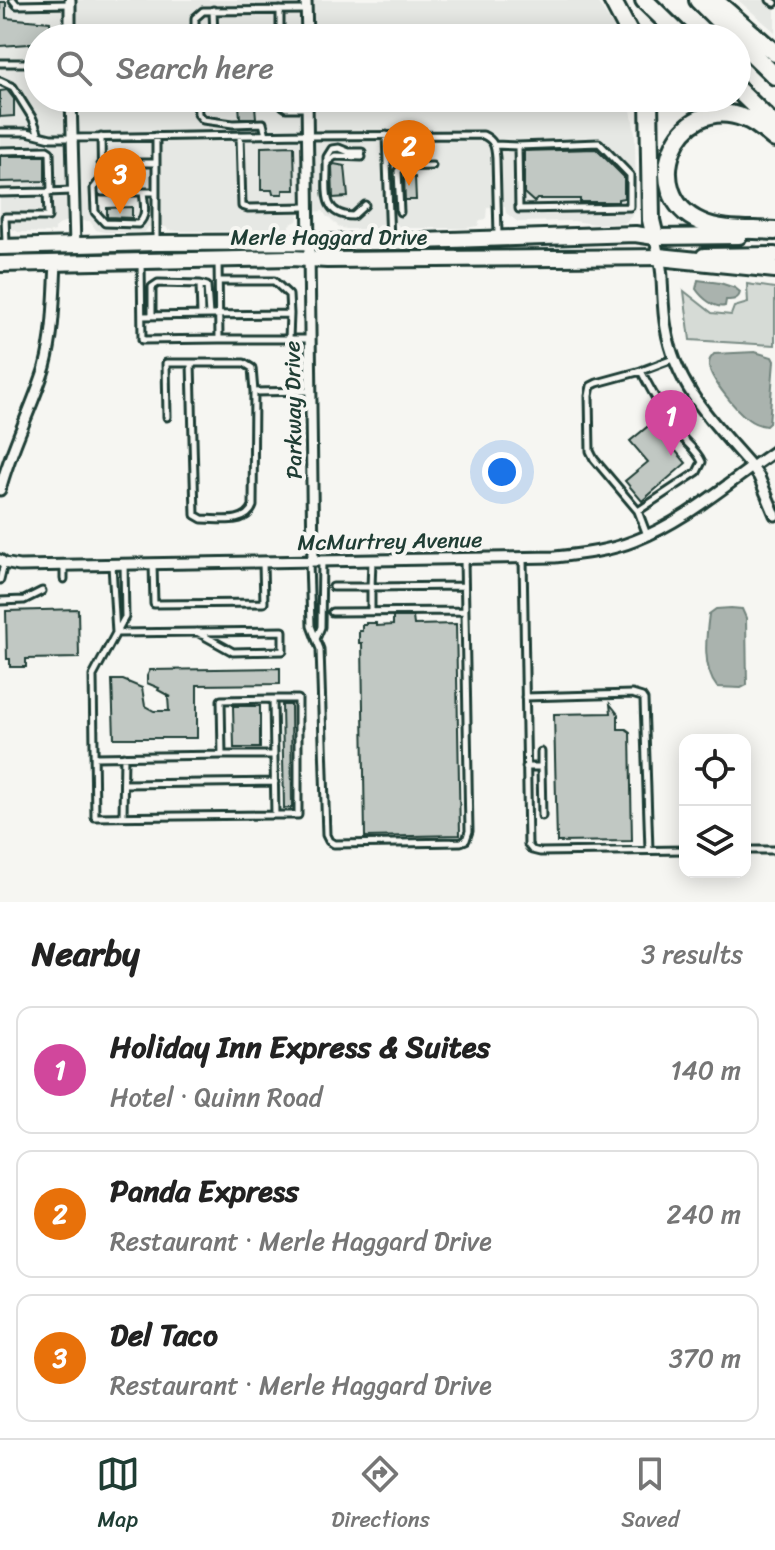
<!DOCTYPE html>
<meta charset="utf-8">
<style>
:root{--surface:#fff;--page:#f6f6f6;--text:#222;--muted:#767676;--line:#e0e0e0;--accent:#1f3d34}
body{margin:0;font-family:Sriracha,sans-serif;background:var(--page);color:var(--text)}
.controls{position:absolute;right:24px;bottom:24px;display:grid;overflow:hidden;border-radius:16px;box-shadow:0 4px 20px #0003}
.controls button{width:72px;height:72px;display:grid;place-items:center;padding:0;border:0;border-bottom:2px solid var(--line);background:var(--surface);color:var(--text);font:40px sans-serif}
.you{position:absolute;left:502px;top:472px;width:28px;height:28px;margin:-20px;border:6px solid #fff;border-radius:50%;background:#1a73e8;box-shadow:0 0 0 12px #1a73e833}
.badge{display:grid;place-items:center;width:52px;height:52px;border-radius:50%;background:var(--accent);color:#fff;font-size:26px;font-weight:700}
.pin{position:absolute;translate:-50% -66px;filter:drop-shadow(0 2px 4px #0008)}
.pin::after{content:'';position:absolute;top:42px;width:28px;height:24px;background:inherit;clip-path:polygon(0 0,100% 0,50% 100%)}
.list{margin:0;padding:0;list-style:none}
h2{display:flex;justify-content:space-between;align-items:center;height:104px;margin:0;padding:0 32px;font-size:34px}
h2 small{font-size:26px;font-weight:400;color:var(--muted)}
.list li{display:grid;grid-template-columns:52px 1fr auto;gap:24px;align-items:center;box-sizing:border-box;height:128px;margin:0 16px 16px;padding:0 16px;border:2px solid var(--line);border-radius:16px}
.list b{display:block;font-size:30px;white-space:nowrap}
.list p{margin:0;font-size:26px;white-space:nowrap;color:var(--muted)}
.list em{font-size:26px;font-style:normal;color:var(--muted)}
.icon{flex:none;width:44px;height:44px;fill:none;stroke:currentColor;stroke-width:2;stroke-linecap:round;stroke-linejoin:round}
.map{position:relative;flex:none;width:775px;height:902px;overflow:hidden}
.search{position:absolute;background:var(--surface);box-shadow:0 4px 20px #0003;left:24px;right:24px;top:24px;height:88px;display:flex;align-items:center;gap:20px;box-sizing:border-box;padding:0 28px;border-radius:44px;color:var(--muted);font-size:30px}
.sheet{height:536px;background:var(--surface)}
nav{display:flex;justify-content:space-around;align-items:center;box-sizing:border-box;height:112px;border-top:2px solid var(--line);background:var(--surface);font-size:22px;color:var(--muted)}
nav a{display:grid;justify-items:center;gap:4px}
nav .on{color:var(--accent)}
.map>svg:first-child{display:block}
.built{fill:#e6e8e4}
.green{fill:#d6dbd6;stroke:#7a8c85;stroke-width:2}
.water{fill:#aab3ae;stroke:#72847d;stroke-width:2}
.building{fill:#c1c8c3;stroke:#1f3d34;stroke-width:2}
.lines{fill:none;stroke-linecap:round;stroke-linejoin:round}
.service-casing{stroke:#1f3d34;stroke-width:11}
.minor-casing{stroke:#1f3d34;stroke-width:15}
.primary-casing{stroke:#1f3d34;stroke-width:20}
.motorway-casing{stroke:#1f3d34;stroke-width:22}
.service{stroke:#f6f6f2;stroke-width:5}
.minor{stroke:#f6f6f2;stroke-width:9}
.primary{stroke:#f6f6f2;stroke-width:14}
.motorway{stroke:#f6f6f2;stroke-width:16}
.labels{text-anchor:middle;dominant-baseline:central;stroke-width:8;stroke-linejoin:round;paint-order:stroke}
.street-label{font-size:22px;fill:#1f3d34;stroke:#f6f6f2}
</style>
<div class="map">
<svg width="775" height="902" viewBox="0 0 775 902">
<rect width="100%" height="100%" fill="#f6f6f2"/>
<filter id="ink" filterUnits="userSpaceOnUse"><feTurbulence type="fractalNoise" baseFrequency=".0125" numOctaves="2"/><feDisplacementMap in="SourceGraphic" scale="16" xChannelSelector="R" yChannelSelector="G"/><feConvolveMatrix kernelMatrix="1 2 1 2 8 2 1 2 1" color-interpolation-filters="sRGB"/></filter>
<g filter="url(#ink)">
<path class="built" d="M0 0H596L613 26 616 38H38V98H629L635 133 636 211 625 223 594 224 574 221 518 222 506 213 505 206 487 207 486 218 479 222 478 226 465 228H400L397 224H378L377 229H346L339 227 329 217H327L323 211 299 213 297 221 289 225V228L284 231H177L168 230 166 227H148L145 232H105L96 230 90 221 63 222 55 228V231L48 233 18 232 15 230 0 228Z
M738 0H775V32Z"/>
<path class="green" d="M747 284 775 288V345L690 340 684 291 712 313 731 315 734 307 748 303Z"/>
<path class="water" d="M698 280 720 283 735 288 740 292C739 300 732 300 726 300L725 306C715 309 702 298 696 289Z
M755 352 772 357 774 361 769 423 766 426C758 425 753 423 748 419 736 410 711 380 709 366 709 359 710 359 714 354Z
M731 608 742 609 746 618 747 685 741 688 717 687C702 668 706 637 709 614L716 609Z"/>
<path class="building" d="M0 2H6V18L50 22 51 37 38 38V43H29V44L0 46Z
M7 90 14 99V116L0 117V91Z
M208 98H270V105L255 106 256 118H240L239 105 208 106Z
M294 146 295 190H283V194H273L272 190H261V147Z
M596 149 624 177V198L618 199V202H580V199H537L534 202 524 193V151Z
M0 156H45V181L0 182Z
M334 164 345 166 348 197 333 198 332 166Z
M415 177 416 200H405L404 178Z
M132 207V218L107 217V208Z
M652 423 686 463 642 501 625 481 648 462 630 441Z
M78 609 79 658 26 659V667H10V659H7L6 611Z
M393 617H413L414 625 456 624 460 835 365 837 362 643H359V631H362V625H366V623H376V626L393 625Z
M280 668V684L197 685V738H114L112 680H123L142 688 145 706 154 711H169L168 697H171L158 690 159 688 147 683V676L150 670Z
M610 704 618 714V729H626L630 732 632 841 557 842 554 714 611 713Z
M282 705H291L292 808H284Z
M233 706H260V748H234Z"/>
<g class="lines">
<g class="service-casing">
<path id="service" d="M13 0 17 5 70 4
M770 0 775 3
M213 10 214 37
M280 10V37
M214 36 280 35
M195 38V18L203 11 305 10
M0 63H38
M0 81 13 87 33 119 38 132
M197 98 198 114 203 120 233 124 263 123 266 135
M281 98 283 106 286 108H307
M0 132H27L51 138H71L306 134
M240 135 242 206 248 208 308 207
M386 135 390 241
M156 136V239
M307 136 483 135C494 140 495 146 496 158L498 235
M101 137 102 192H156
M495 145 518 146 519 209 630 207V175L599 143 518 146
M0 151 47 150 50 152 51 192
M362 157 335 156 327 162C328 187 319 215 353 216L365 205
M327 162V157L332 149 339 148 349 152H362
M101 163H156
M102 178 94 188 95 212 105 223 138 224C148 216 144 203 143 192
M0 193 47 192
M400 212 398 171 402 167 432 166
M6 243 5 217H48L47 192 72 191
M141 262 142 340 219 339 218 260
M219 281H274L289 295 290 314
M200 284 201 315
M142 316 290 314 289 339
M152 316V287L158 283 200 284 207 286 209 315
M219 339H309
M254 392 253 506C246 525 219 519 202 519L195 515 191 363H244L252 368 254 392 309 391
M167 417 166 363H191
M638 511 697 472 702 462C697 450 685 442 677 432 663 413 652 392 641 371
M647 535 638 511 594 459 590 451 589 396 591 386 597 383 641 371 673 359
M523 558 528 845 532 850 540 852 685 850
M309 561 311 626 316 639 321 627 322 561
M372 561 371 587 464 586
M153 564 154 604 264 603 263 563
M112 565 116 633 125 617 124 564
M64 579V566
M0 580 4 563
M333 587H371V611
M0 601 24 600 42 591
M332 612 465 611
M316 639 320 649 326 835 329 841 334 844 461 842 466 840 469 831 464 559
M525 697 632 694 642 697 644 700 649 850
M273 699H298V815H275
M541 752V767
M222 755H274
M95 757 222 755 221 700 273 699 275 815 95 817 93 676 116 633 283 631V651L233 652 197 632
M526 767H541L542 816
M124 784 275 782
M123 816 124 756
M745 850H775"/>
</g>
<g class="minor-casing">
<path id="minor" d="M70 0V38
M306 0 307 38
M71 98 75 246
M307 98 313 560
M655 237C657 251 662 265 662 279 663 296 663 312 666 328 676 388 714 423 752 467L759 477 775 515
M0 490C11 447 32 409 45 367 54 334 54 298 56 263
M0 560 4 563 19 566 555 557C582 554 609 551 634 541 686 521 729 482 775 451"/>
</g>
<g class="primary-casing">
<path id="primary" d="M0 247 156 243 390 242 635 234 655 237 739 236
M704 256 775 255
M0 264 291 258 327 260 667 257"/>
</g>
<g class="motorway-casing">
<path id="motorway" d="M612 0 632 38
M644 0 683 38
M698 0 736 38
M714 0 775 53
M737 39 775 76
M737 89 775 126
M649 98 651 220 655 237
M775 139C765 131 756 122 744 118 676 91 636 194 701 222 723 232 751 229 775 231
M659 257 775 269"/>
</g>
<use href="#service" class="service"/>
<use href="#minor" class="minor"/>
<use href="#primary" class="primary"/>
<use href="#motorway" class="motorway"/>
</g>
</g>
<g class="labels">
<g class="street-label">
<text x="329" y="237">Merle Haggard Drive</text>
<text transform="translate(293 410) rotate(-91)">Parkway Drive</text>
<text transform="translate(390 541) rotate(-1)">McMurtrey Avenue</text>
</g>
</g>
</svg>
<div class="controls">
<button><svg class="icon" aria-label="locate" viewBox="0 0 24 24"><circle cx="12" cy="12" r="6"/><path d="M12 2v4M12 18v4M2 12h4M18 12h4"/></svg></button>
<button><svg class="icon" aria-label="layers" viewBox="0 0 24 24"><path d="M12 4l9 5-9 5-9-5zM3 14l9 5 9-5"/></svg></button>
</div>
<div class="you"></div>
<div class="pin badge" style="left:671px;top:456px;background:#d1479c">1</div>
<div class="pin badge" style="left:409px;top:186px;background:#e8710a">2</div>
<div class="pin badge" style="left:120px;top:214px;background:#e8710a">3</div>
<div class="search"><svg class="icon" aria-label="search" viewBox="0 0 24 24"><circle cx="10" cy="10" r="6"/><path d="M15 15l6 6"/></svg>Search here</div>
</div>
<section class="sheet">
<h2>Nearby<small>3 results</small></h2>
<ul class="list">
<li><span class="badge" style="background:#d1479c">1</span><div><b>Holiday Inn Express &amp; Suites</b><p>Hotel · Quinn Road</p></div><em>140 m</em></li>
<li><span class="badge" style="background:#e8710a">2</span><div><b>Panda Express</b><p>Restaurant · Merle Haggard Drive</p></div><em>240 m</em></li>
<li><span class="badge" style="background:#e8710a">3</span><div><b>Del Taco</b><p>Restaurant · Merle Haggard Drive</p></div><em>370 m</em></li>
</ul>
</section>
<nav>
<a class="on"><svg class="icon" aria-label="map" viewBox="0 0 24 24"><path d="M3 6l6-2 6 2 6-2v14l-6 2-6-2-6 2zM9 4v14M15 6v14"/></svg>Map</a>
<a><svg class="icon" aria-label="directions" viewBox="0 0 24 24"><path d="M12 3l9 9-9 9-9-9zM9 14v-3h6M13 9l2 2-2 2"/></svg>Directions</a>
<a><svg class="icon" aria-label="saved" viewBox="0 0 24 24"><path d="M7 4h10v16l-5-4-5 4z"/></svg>Saved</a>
</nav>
